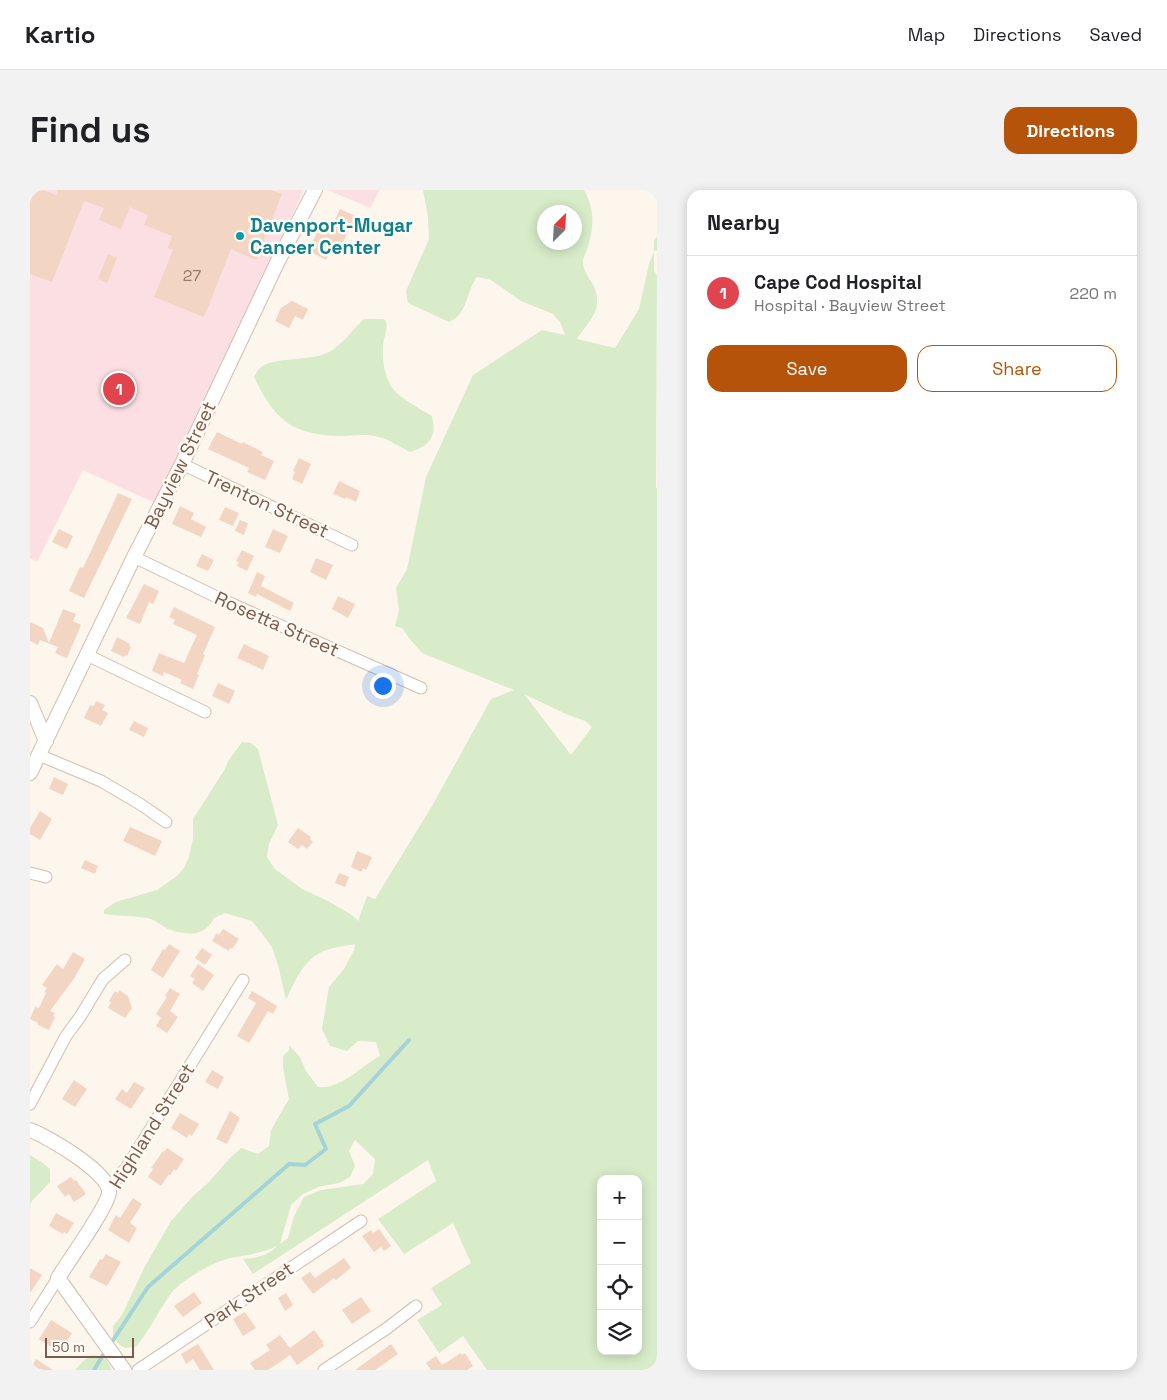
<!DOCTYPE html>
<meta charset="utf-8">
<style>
:root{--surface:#fff;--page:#f2f2f2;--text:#202124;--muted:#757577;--line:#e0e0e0;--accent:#b45309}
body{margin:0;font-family:"Space Grotesk",sans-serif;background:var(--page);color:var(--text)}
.controls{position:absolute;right:15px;bottom:15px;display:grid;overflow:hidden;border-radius:10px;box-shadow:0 2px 12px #0003}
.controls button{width:45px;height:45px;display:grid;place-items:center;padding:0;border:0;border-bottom:1px solid var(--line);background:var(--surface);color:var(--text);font:25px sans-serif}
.compass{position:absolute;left:507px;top:15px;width:45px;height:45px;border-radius:50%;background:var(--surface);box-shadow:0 2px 12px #0003;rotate:24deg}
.scale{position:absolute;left:15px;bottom:12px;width:89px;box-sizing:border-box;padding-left:5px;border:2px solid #7a5c4d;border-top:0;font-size:14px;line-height:18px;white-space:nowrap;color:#7a5c4d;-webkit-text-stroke:4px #fffaf3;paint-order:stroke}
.you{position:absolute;left:352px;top:495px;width:18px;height:18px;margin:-12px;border:4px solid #fff;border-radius:50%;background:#1a73e8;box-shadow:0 0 0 8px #1a73e833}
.badge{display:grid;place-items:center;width:32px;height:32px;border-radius:50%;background:var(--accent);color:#fff;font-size:16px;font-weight:700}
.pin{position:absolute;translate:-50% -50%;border:2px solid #fff;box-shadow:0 1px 5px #0006}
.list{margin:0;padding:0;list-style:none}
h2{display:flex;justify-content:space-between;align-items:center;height:65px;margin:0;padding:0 20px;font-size:21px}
h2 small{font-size:16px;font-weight:400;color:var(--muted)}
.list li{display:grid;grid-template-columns:32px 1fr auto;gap:15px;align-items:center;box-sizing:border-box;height:75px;padding:0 20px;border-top:1px solid var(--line)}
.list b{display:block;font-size:19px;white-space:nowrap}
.list p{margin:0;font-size:16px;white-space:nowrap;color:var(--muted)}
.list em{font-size:16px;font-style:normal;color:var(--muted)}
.actions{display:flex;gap:10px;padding:15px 20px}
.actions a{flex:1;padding:11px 0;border:1px solid var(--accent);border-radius:15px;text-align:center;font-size:18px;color:var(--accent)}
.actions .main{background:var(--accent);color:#fff}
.icon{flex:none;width:28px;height:28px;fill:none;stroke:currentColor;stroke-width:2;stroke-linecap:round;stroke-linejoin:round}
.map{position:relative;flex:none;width:627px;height:1180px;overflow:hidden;border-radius:15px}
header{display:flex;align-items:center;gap:30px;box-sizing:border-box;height:70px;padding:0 25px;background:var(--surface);border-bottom:1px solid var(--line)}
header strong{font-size:24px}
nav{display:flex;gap:28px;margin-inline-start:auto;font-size:18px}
.intro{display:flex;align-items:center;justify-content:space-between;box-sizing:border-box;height:120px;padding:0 30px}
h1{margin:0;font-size:35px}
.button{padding:12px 22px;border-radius:15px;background:var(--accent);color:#fff;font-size:18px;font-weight:700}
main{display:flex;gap:30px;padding:0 30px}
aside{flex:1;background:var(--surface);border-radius:15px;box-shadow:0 2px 12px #0003}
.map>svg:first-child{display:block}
.medical{fill:#fbdfe3}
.green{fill:#d8ecc9;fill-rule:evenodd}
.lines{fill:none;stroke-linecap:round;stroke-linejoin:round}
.stream{stroke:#a5d3da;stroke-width:4}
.building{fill:#f3d5c3}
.minor-casing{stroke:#d1beb0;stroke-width:13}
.tertiary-casing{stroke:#d1beb0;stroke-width:16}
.minor{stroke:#fff;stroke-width:11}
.tertiary{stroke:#fff;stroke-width:14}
.culture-dot{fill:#0f9aa8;stroke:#fffaf3;stroke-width:2}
.labels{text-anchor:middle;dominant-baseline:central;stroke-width:5;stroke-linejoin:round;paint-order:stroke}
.number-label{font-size:16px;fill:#987a6a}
.culture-label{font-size:19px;font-weight:bold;fill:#0d838f;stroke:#fffaf3;text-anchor:start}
.street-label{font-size:19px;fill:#7a5c4d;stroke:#fffaf3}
</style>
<header>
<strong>Kartio</strong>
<nav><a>Map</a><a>Directions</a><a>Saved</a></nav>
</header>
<div class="intro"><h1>Find us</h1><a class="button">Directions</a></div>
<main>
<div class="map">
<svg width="627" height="1180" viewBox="0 0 627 1180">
<rect width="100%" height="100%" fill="#fdf6ec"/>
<path class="medical" d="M0 0H274L125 313 53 280 7 372 0 368Z
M298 0H350L340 18Z"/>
<path class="green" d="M393 0H554C565 20 564 35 558 57 557 61 553 67 553 71 553 89 572 94 566 119 563 129 553 139 547 149L585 158 609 119 619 74 624 61V51L627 46V61H624V80L627 86 626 298H627V1180H457L433 1146 409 1163 387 1130 412 1115 401 1098 441 1073 423 1033 374 1064 348 1029 406 991 398 970 223 1084 213 1069C227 1068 237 1066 247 1056 227 1066 210 1064 191 1071 178 1075 150 1092 142 1102 129 1120 120 1140 106 1157L95 1158 90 1155 83 1148V1136L92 1125 114 1078 141 1031 164 1005 178 993 200 968 211 958 228 964 239 956 241 940 259 909 253 878V866L259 860V855L270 867 276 881 288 897C313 899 330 876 350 866L346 852 328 851 317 861 300 856 292 839 299 797 314 779 324 760 325 754C315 756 303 757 294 761 273 770 265 791 256 810L248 775 242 757 222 731 195 723 184 728C175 746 160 746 141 740 133 738 126 729 117 728 103 726 88 726 74 724V720L86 712 127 700 147 686 154 678 159 667 163 648V629L195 579 198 571 212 552 221 553 228 559 248 635 239 654 237 667 245 679 272 699 298 711 322 725 328 731 337 706 345 709 402 616 461 509 484 500 392 463 379 448 372 438 365 436 369 420 366 398 377 379 396 287 443 185 512 140 535 145 530 132 523 124 491 111 461 90 447 87C435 103 439 123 419 132L378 113 376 101 399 49 398 28ZM514 22H544V52H514ZM494 504 536 524 555 531 562 537 541 565ZM325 950 345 969 343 984 333 994 291 1000 274 1007 264 1026 258 1048 250 1054 261 1015 273 1004 288 997 309 993 320 987 325 976 319 961ZM571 989H608V1161H571Z
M334 129H353L356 131C358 141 353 148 353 157 352 171 355 188 363 199 370 208 392 220 402 226 407 247 400 256 380 262 370 257 359 249 349 247 336 243 323 246 310 246 261 245 244 229 224 187 226 184 228 179 231 177 244 167 280 171 297 163 312 156 322 140 334 129Z
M0 965 13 973 20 979V992L1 1012 0 1016Z
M62 1165C75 1166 76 1168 82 1180H45L53 1171Z"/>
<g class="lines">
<path class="stream" d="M80 1155 118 1097 259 974 275 975 296 959 285 934 319 916 379 850
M64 1180 76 1160"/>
</g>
<path class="building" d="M0 0H13L26 5 28 0H241L252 4 226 70 201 59 174 127 124 107 143 60 138 58 142 46 114 35 118 25 100 17 91 39 69 30 74 18 54 11 22 92 0 84Z
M310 19 326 26 309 60 303 57 296 70 281 62 282 61 279 59 288 40 291 42 292 40 299 43Z
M78 64 87 68 77 93 68 89Z
M262 111 278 119 273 130 265 126 259 138 245 131 251 118Z
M187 242 212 254 213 252 233 262 231 265 244 271 235 290 217 282 219 278 178 259Z
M269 268 281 274 272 294 262 289 265 282 263 281Z
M309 291 330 301 326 312 316 307 315 309 303 304Z
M88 303 102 309 54 408 39 401 50 377 53 378Z
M150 316 164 323 161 329 176 337 171 347 142 334Z
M195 317 209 323 203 336 189 330Z
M210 330 218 333 214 345 205 341Z
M29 339 43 346 37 359 22 352Z
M243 339 258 346 250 363 235 357Z
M212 360 224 366 217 381 207 376 209 372 206 371Z
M172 364 184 370 178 381 166 376Z
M286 368 303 375 296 390 280 382Z
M227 382 235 386 231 396 264 413 260 421 227 404 226 407 218 403Z
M114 394 129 401 123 414 119 412 110 434 96 428Z
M308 406 325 414 318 428 302 419Z
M144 417 185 437 173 464 175 465 167 484 169 485 163 499 150 493 152 490 134 482 133 486 122 481 129 463 154 473 167 445 143 434 145 430 139 427Z
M33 419 46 424 43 431 51 435 37 468 25 463 28 457 20 454 10 450 8 455 0 451V432L13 438 19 453Z
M87 447 100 454 99 456 101 457 97 466 95 465 94 467 81 461Z
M214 454 239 466 233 480 207 468Z
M188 493 205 501 199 514 182 506Z
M66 511 75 515 72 520 78 523 71 536 54 528 60 515 64 516Z
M104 531 118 538 114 547 99 540Z
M24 587 38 594 33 605 19 599Z
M10 621 22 629 10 650 0 644V638Z
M100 637 132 651 125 666 93 651Z
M268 638 281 647 280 649 283 652 277 659 272 655 268 659 258 652Z
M327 661 342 667 336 680 333 678 332 682 321 677Z
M55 670 68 676 65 684 51 678Z
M309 683 319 687 315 697 305 693Z
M193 739 209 749 202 759 200 758 199 761 182 751 187 743 189 745Z
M139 754 150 761 133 788 121 780 133 759 135 760Z
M172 758 182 765 175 775 165 768Z
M43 762 55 769 43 790 20 821 25 823 23 826 25 827 19 840 8 835V833L0 829 5 817 9 818 16 803 14 802 17 798 12 795 27 774 33 779Z
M168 774 184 785 173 801 162 793 165 789 160 786Z
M140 798 150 804 140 821 148 827 137 843 126 836 131 828 126 824 137 807 135 806Z
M89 800 98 806 102 818 95 828 78 818 81 813 79 811 85 801 88 803Z
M222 801 247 816 243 824 238 821 219 853 207 846 226 813 218 808Z
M182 880 194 887 188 899 175 892Z
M44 890 57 899 45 917 32 909Z
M104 892 115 898 101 919 85 909 92 899 97 903Z
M200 921 210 928 197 954 186 949Z
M150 923 169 934 162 946 159 944 157 948 141 938Z
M137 958 154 969 146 981 144 979 140 986 139 984 131 996 118 987 123 979 121 978 133 961 134 962Z
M41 987 44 991 46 990 56 1004 44 1012 39 1004 35 1007 27 996Z
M103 1008 112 1014 100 1033 107 1038 99 1053 78 1040 86 1025 90 1028Z
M26 1023 44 1033 37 1044 34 1042 33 1044 19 1036Z
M349 1039 361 1056 354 1061 351 1057 344 1062 332 1046 341 1040 343 1043Z
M76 1064 91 1072 77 1096 59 1087 70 1069 72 1070Z
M314 1068 321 1078 306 1090 304 1088 283 1104 271 1088 280 1082 285 1088Z
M0 1078 12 1085 0 1103Z
M164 1102 172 1113 153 1127 144 1116Z
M256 1103 263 1115 255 1121 248 1108Z
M331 1107 341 1121 322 1134 312 1120Z
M215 1122 226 1138 213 1146 203 1129Z
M21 1130 42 1143 34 1156 27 1152 23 1158 9 1149Z
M284 1140 293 1152 292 1153 294 1156 267 1175 260 1165 238 1180H225L220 1173 240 1160 236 1155 250 1145 260 1158Z
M168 1154 184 1180H170L163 1169 156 1174 151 1164Z
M361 1154 368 1164 345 1180H325Z
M431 1163 432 1165 435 1163 443 1176 437 1180H401L396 1173 406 1166 412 1175Z
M6 1169 23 1180H0Z"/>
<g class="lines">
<g class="minor-casing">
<path id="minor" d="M152 274 322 355
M104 367 193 410 391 498
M57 465 175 522
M9 565 71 591 110 614 136 632
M0 683 16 687
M0 914 36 846 50 827 73 789 95 770
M79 997 97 977 213 790
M0 1132 28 1088
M108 1180 331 1031
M294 1180 356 1139 386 1116"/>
</g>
<g class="tertiary-casing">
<path id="tertiary" d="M0 513 16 551
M0 583 104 367 152 274 247 73 285 0
M0 940C17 946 80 983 79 1002 79 1015 37 1073 28 1088L94 1180"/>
</g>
<use href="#minor" class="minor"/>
<use href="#tertiary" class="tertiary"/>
</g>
<circle class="culture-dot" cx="210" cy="46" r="5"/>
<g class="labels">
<g class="number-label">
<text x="162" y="85">27</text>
</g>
<g class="culture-label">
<text x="220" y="35">Davenport-Mugar<tspan x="220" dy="22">Cancer Center</tspan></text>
</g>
<g class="street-label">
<text transform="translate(150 275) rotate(-64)">Bayview Street</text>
<text transform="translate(237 314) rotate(25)">Trenton Street</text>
<text transform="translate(247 434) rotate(24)">Rosetta Street</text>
<text transform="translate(122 936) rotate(-58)">Highland Street</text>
<text transform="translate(219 1105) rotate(-34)">Park Street</text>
</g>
</g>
</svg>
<div class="controls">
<button>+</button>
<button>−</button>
<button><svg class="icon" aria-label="locate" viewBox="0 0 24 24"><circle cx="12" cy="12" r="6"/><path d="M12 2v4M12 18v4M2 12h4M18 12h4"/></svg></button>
<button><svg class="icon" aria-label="layers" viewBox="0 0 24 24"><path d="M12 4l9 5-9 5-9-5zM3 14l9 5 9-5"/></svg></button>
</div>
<svg class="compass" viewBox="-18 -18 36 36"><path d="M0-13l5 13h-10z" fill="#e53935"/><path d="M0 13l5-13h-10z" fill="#757577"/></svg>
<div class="scale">50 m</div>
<div class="you"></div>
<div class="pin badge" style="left:89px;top:199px;background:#e0444e">1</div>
</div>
<aside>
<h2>Nearby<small></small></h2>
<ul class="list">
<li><span class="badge" style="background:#e0444e">1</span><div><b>Cape Cod Hospital</b><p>Hospital · Bayview Street</p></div><em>220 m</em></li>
</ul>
<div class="actions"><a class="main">Save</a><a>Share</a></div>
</aside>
</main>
